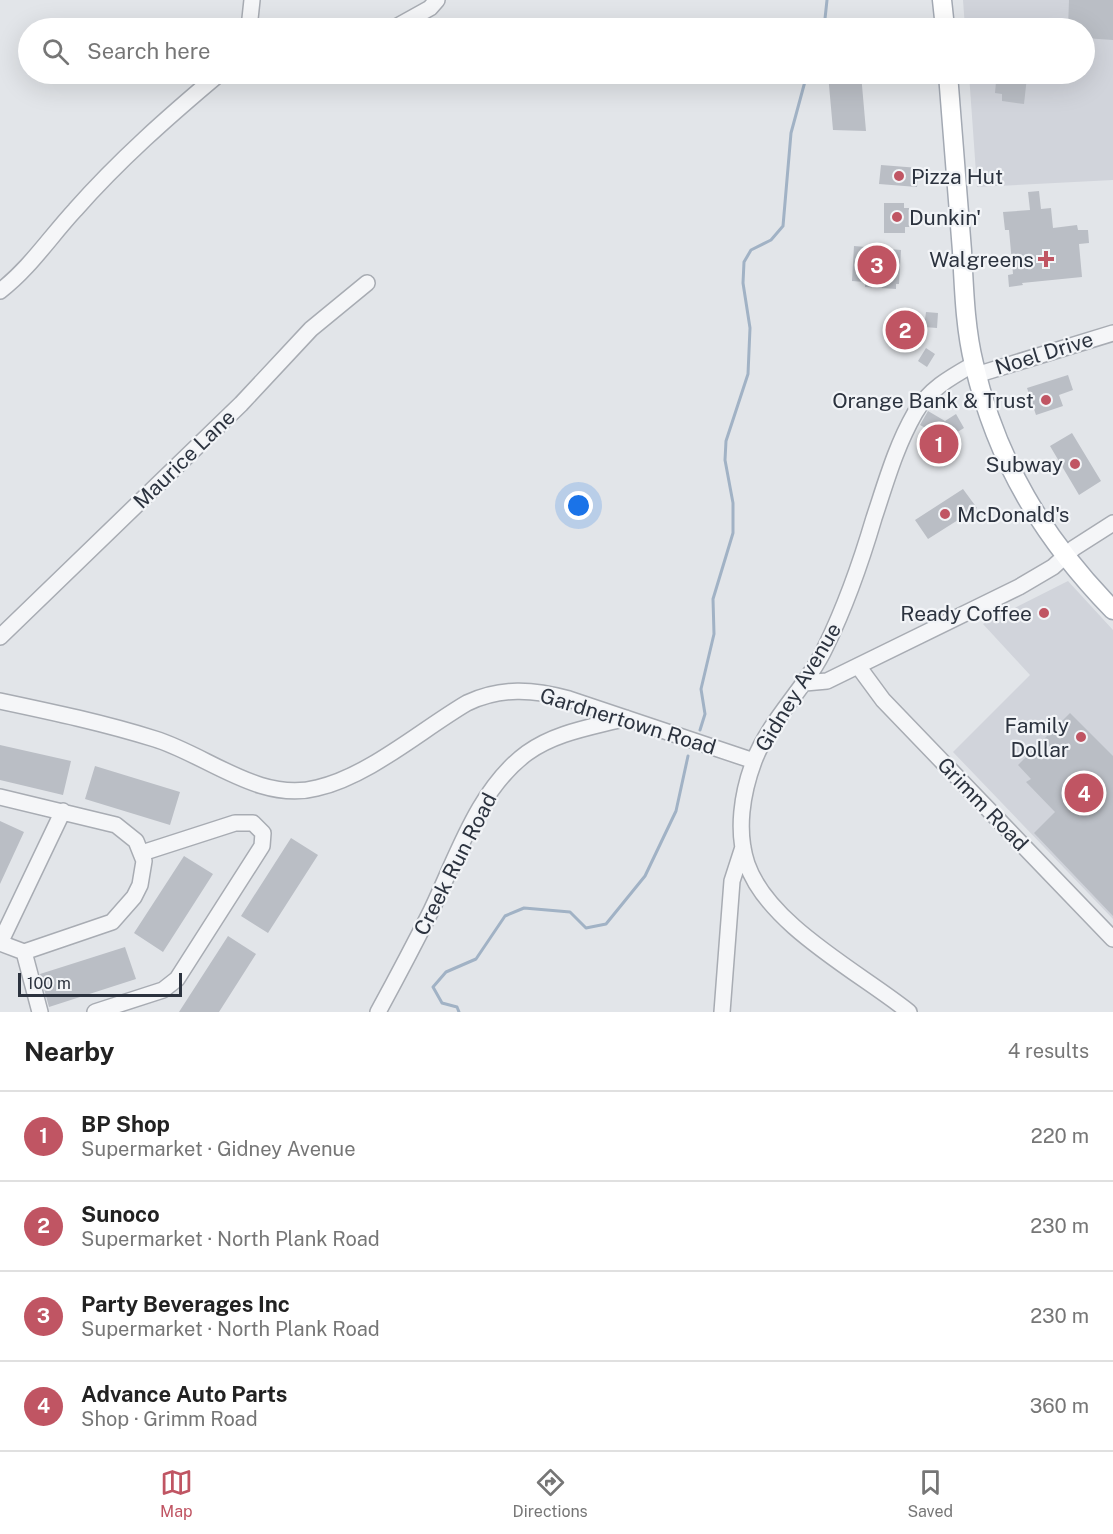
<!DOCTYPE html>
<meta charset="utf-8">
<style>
:root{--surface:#fff;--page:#f2f2f2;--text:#222;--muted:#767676;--line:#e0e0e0;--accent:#c05563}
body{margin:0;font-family:"Public Sans",sans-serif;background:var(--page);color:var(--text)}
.scale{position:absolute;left:18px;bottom:15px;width:164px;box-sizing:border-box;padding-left:6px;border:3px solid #2c333f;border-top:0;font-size:16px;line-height:21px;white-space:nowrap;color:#2c333f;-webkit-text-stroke:4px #f2f4f7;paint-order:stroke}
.you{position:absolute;left:579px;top:506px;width:21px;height:21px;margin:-15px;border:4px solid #fff;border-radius:50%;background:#1a73e8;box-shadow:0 0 0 9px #1a73e833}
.badge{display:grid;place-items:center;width:39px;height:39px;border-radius:50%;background:var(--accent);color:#fff;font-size:20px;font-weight:700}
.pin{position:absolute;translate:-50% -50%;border:3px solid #fff;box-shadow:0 2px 6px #0006}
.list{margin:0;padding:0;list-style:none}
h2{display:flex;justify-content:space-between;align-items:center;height:78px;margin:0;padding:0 24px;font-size:26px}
h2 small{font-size:20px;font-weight:400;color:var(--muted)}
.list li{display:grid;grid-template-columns:39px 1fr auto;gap:18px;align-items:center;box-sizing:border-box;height:90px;padding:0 24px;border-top:2px solid var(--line)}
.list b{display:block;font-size:22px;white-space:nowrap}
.list p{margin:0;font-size:20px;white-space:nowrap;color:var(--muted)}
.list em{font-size:20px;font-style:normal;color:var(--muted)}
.icon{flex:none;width:33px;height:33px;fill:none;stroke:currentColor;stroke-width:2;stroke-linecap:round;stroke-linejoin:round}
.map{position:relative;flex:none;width:1113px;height:1012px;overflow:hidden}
.search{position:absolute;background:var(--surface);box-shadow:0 6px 24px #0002;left:18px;right:18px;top:18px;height:66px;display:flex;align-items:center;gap:15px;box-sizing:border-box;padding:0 21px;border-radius:33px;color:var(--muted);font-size:22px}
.sheet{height:438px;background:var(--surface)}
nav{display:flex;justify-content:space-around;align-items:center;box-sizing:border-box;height:84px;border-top:2px solid var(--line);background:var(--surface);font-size:16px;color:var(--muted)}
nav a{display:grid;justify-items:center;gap:3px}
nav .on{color:var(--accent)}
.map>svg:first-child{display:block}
.built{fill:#d1d4db}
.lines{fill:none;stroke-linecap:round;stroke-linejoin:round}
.stream{stroke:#a1b2c5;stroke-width:3}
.building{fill:#babec5}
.minor-casing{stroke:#a8acb3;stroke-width:18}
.major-casing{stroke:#a3a9b3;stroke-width:21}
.minor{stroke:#f5f6f8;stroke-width:15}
.major{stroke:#fff;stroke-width:18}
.poi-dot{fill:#c05563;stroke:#f2f4f7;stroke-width:2}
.labels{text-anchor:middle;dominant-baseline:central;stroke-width:4.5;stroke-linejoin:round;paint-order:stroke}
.poi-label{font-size:21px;fill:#2c333f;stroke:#f2f4f7;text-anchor:end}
.street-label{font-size:21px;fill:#2c333f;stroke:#f2f4f7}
</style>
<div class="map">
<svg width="1113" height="1012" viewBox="0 0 1113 1012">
<rect width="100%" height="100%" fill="#e2e5e9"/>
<path class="built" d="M963 0H1113V180L977 187 969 74H1084V28H965Z
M1068 581 1113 630V919L953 752 1030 675 983 624Z"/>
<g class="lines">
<path class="stream" d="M824 28 827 0
M700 730 705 714 701 689 714 634 713 599 733 533V503L725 460 726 441 748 374 750 328 743 283 744 262 751 250 771 240 783 226 791 133 807 74
M459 1012 457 1007 442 1003 433 987 446 972 476 959 505 916 524 908 570 912 586 928 606 924 645 876 676 811 688 756"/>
</g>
<path class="building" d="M1069 0H1113V40L1084 38V28H1068Z
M828 74H861L866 131 833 130Z
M1004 75 1027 77 1024 104 1002 101V94L995 93 996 82 1003 83Z
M881 165 919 168 917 187 879 184Z
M1039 191 1041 209 1051 208 1053 228 1077 225 1078 230H1088L1089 243 1079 244 1082 277 1022 283 1023 285 1009 287 1008 275 1013 274 1009 230H1005L1003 212 1030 210 1028 192Z
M884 203H904V208H909L910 227H905V233H884Z
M854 246 901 250 899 284H896V289L865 287V282L852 281Z
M926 312 938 313 937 328 924 327Z
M897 323 914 324 913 348 896 347Z
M926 348 935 354 927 367 918 361Z
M1068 375 1073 390 1059 395 1063 406 1036 415 1027 388Z
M928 411 945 421 956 414 964 428 946 439 954 451 939 460 925 437 933 432 920 425Z
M1072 433 1101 481 1079 495 1050 446Z
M963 489 977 508 928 539 915 520Z
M1070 713 1113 756V916L1034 833 1055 812 1026 782 1031 779 1018 765Z
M0 745 71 761 63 795 0 780Z
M95 766 180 792 170 825 85 799Z
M0 821 24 832 0 884Z
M291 838 318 855 268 933 241 916Z
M184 856 213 874 163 952 134 933Z
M228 936 256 954 219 1012H179Z
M125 947 136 979 49 1007 40 974Z"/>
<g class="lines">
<g class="minor-casing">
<path id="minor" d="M249 28 252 0
M394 28 430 8 437 0
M0 291C29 269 50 237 75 210 119 160 169 116 219 74
M976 375 1113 333
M0 637 241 404 311 329 367 283
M858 666 883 700 1113 939
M805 683 827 681 1019 587 1053 567 1074 548 1113 523
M0 701C52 712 104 723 155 739 207 755 260 803 317 788 369 776 421 730 467 703 501 687 533 689 569 699L754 761
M0 797 116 825 136 841 144 861 140 885 134 897 112 922 24 952 0 943
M0 943 63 811
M24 952 40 1012
M95 1012 163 990 177 979 262 846 263 833 253 823H235L142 853
M378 1012C396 979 414 945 431 911 457 857 478 789 527 753 556 732 593 727 626 718
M722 1012 732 881 743 847
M909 1012C859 972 768 925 747 864 736 831 742 793 754 761 770 719 807 687 826 646 846 605 861 562 874 518 886 482 896 446 915 413 929 389 951 377 974 364"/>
</g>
<g class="major-casing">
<path id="major" d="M942 0 945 28
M948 74C953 133 957 192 962 251 964 288 965 328 974 364 997 462 1043 538 1113 610"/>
</g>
<use href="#minor" class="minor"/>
<use href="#major" class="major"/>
</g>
<g class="poi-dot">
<circle cx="899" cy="176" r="6"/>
<circle cx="897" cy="217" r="6"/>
<path d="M1043 250h6v6h6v6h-6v6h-6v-6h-6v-6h6z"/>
<circle cx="1046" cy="400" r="6"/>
<circle cx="1075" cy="464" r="6"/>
<circle cx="945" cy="514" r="6"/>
<circle cx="1044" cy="613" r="6"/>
<circle cx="1081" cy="737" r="6"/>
</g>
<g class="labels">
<g class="poi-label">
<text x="911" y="176" text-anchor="start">Pizza Hut</text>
<text x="909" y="217" text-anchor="start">Dunkin'</text>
<text x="1034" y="259">Walgreens</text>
<text x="1034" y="400">Orange Bank &amp; Trust</text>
<text x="1063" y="464">Subway</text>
<text x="957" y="514" text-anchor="start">McDonald's</text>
<text x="1032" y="613">Ready Coffee</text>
<text x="1069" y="725">Family<tspan x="1069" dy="24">Dollar</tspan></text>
</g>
<g class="street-label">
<text transform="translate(1044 353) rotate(-17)">Noel Drive</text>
<text transform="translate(184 459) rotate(-44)">Maurice Lane</text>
<text transform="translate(798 687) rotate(-59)">Gidney Avenue</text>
<text transform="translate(628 721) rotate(17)">Gardnertown Road</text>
<text transform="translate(983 804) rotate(46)">Grimm Road</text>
<text transform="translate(455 864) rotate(-63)">Creek Run Road</text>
</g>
</g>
</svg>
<div class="scale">100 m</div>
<div class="you"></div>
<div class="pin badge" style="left:939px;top:444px">1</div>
<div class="pin badge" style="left:905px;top:330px">2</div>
<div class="pin badge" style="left:877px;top:265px">3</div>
<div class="pin badge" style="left:1084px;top:793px">4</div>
<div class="search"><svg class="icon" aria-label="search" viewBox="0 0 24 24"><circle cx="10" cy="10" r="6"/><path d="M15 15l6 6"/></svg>Search here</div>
</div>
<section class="sheet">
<h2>Nearby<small>4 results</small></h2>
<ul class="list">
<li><span class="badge">1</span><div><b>BP Shop</b><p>Supermarket · Gidney Avenue</p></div><em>220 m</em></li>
<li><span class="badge">2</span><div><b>Sunoco</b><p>Supermarket · North Plank Road</p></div><em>230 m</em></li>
<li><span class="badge">3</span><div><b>Party Beverages Inc</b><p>Supermarket · North Plank Road</p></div><em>230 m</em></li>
<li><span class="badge">4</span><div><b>Advance Auto Parts</b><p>Shop · Grimm Road</p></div><em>360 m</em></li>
</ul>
</section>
<nav>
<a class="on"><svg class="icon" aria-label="map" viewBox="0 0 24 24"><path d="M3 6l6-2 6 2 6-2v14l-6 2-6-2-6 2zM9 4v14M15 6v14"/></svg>Map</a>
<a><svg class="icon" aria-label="directions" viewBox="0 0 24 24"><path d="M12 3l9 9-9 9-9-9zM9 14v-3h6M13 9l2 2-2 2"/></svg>Directions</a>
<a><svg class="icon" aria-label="saved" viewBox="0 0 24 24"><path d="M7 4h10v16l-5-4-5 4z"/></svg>Saved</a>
</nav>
